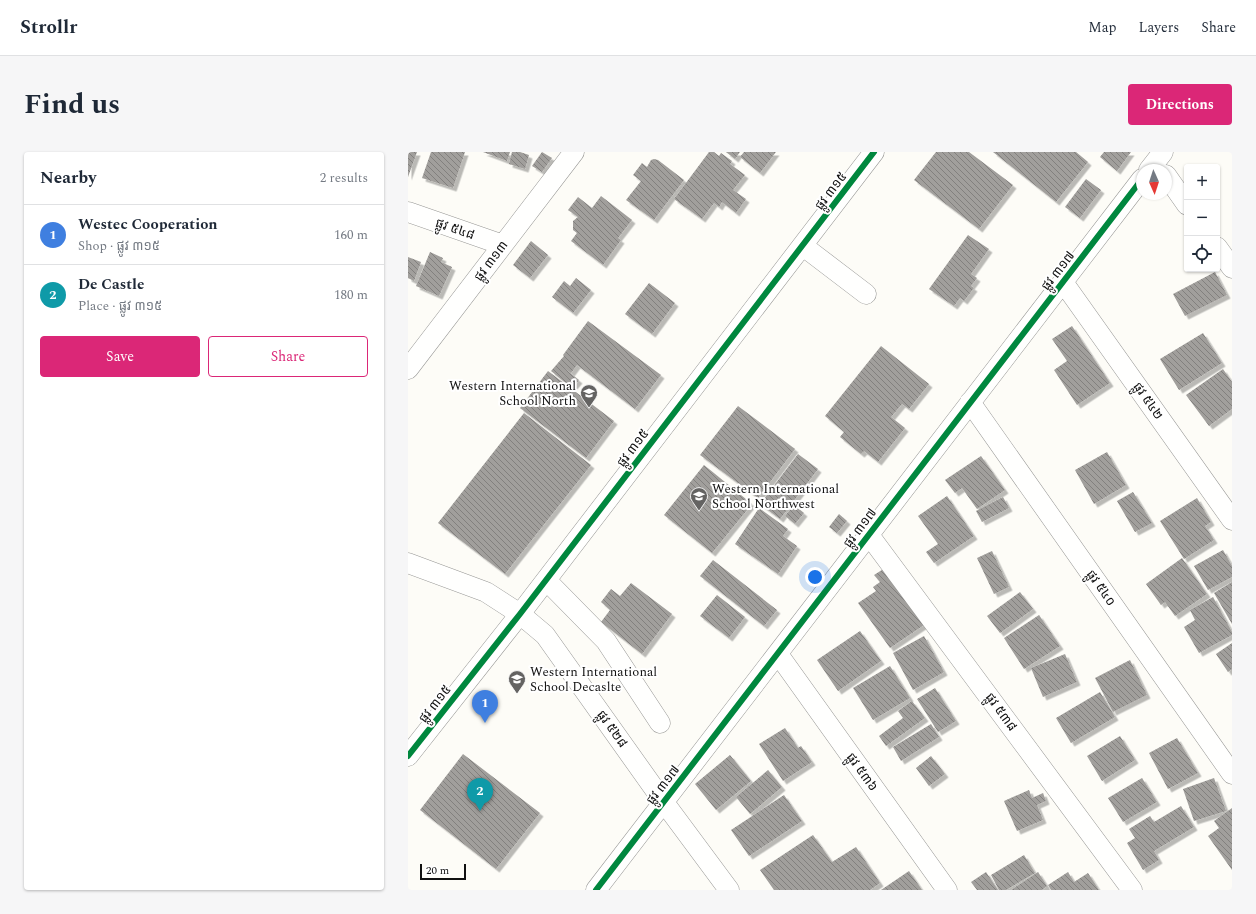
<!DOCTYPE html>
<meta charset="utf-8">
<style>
:root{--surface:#fff;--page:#f6f6f7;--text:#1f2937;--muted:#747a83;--line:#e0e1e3;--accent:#db2777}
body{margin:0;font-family:Spectral,"Noto Sans Khmer",serif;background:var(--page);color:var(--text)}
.controls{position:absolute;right:12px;top:12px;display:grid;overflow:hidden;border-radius:4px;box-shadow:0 1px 3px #0004}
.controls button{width:36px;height:36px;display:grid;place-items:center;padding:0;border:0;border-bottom:1px solid var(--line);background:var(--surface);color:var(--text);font:20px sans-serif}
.compass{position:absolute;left:728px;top:12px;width:36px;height:36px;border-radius:50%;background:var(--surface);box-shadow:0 1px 3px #0004;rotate:177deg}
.scale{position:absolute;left:12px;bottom:10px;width:46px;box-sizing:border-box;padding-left:4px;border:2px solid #111;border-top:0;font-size:11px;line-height:14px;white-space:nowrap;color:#111;-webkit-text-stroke:3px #fff;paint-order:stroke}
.you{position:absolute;left:407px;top:425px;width:14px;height:14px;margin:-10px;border:3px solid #fff;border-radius:50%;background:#1a73e8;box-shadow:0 0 0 6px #1a73e833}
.badge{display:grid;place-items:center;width:26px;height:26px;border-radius:50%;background:var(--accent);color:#fff;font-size:13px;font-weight:700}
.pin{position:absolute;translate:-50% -33px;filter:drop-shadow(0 1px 2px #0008)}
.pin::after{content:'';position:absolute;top:21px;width:14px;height:12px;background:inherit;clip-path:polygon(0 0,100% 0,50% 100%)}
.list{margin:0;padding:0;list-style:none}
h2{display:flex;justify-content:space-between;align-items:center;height:52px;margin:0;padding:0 16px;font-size:17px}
h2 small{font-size:13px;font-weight:400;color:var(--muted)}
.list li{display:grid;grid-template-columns:26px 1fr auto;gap:12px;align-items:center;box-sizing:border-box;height:60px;padding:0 16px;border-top:1px solid var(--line)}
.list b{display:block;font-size:15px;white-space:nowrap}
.list p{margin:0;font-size:13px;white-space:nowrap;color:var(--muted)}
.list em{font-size:13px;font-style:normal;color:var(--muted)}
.actions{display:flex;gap:8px;padding:12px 16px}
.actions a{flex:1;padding:9px 0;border:1px solid var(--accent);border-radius:4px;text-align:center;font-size:14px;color:var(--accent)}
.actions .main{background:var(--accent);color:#fff}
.icon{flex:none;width:22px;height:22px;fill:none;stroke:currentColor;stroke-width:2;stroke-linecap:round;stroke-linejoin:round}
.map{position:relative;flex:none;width:824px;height:738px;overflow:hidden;border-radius:4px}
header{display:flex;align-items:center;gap:24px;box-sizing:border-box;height:56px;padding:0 20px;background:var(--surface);border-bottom:1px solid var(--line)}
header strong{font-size:19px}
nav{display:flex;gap:22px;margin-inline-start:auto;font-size:14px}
.intro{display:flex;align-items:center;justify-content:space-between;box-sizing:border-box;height:96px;padding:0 24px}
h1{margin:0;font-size:28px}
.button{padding:10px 18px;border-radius:4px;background:var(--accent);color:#fff;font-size:14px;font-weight:700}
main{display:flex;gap:24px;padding:0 24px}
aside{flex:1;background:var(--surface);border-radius:4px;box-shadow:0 1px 3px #0004}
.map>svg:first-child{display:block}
.building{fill:url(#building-back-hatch);filter:url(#shadow)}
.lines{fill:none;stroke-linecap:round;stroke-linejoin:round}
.minor-casing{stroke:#979795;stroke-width:21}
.minor{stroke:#fffffe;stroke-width:20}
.cycleway-casing{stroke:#fff;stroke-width:8}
.cycleway{stroke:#00873e;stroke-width:6}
.labels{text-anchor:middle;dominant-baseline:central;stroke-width:4;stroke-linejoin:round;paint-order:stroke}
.street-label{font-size:13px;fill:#111;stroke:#fff}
.poi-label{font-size:13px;fill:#111;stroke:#fff;text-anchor:start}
</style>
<header>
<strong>Strollr</strong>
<nav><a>Map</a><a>Layers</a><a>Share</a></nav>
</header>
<div class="intro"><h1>Find us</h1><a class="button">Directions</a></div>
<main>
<aside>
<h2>Nearby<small>2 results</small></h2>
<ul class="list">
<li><span class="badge" style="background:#3f7fe0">1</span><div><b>Westec Cooperation</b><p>Shop · ផ្លូវ ៣១៥</p></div><em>160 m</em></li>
<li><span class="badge" style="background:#0f9aa8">2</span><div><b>De Castle</b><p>Place · ផ្លូវ ៣១៥</p></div><em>180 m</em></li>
</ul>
<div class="actions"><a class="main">Save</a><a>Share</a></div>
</aside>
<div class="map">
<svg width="824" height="738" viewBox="0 0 824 738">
<defs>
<pattern id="building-back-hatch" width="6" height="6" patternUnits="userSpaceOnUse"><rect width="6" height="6" fill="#a19f9c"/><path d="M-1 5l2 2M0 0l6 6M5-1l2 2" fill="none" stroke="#82807e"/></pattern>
<filter id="shadow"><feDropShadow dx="3.5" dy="3.5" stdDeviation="0" flood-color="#0004"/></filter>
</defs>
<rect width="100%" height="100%" fill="#fdfcf7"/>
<path class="building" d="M0 0H9L0 25Z
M23 0H57L45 36 14 26Z
M75 0H102L99 9Z
M104 0H112L121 3 117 17 101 12Z
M134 0 144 6 134 20 124 14Z
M301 0H306L311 4 313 1 324 9 322 12 337 23 325 38 338 47 328 61 314 50 311 55 306 51 294 67 266 47Z
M318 0H332L327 7Z
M336 0H368L352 21 332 5Z
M528 0H561L605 33 571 77 506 28Z
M585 0H668L680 10 648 50Z
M696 0H723L709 19 692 5Z
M246 7 250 8 276 28 246 68 218 48 233 29 225 23 234 11 239 15 243 8Z
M678 27 693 38 672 66 657 55Z
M193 44 224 68 210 86 213 88 195 113 163 89 169 81 165 78V69L170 65 160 58 170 45 184 56Z
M560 83 581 97 563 122 569 126 563 134 566 136 556 149 552 146 546 154 521 137Z
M123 89 140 103 122 126 105 113Z
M22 100 35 106 33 110 44 115 31 144 8 134Z
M0 105 13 110 6 129 0 126Z
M807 120 819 143 777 164 765 142Z
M168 126 183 138 165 161 144 145 156 129 162 134Z
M241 131 267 151 244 182 217 162Z
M180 169 253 223 227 257 169 213 163 221 156 216 171 228 164 236 143 219 156 204 155 203Z
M664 174 702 231 669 253 646 218 659 209 644 187Z
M795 181 814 211 771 238 752 207Z
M473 194 521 232 501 257 494 252 483 265 497 276 470 310 456 299 453 302 432 285 436 280 417 264Z
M815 217 824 230V257L801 274 778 243Z
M140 219 206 269 178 306 112 256Z
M330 254 387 297 350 346 292 303Z
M116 261 183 313 97 422 30 371Z
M699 300 718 333 686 352 667 318Z
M390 302 410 317 372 367 352 352Z
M573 304 597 338 569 357 554 336 547 341 537 328Z
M296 313 344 352 304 401 256 363Z
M725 340 744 371 727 380 709 349Z
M539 344 566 384 526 411 518 400 530 392 510 364Z
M595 345 601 356 574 370 568 359Z
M789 346 803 370 797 374 806 388 776 407 752 369Z
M386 353 396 361 387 372 377 364Z
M351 356 380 377 375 384 389 394 370 422 327 392Z
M431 362 439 369 429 381 421 375Z
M815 398 824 414V425L800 438 786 414Z
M584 399 601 435 586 442 569 406Z
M774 406 799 442 767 464 757 450 753 453 738 432Z
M305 408 369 458 356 474 292 424Z
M477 416 516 473 482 496 450 451 468 439 465 435 472 430 466 423Z
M824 430V472L806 441Z
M223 431 264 462 234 502 193 470 202 458 193 450 203 437 212 444Z
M612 440 625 457 592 481 579 464Z
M309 443 337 465 321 486 292 464Z
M805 445 824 480V483L791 501 776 475 787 468 782 458Z
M631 463 652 494 616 517 596 486Z
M452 479 473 509 430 539 409 508Z
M516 484 536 520 505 538 485 501Z
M824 491V517L820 520 808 502Z
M657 502 669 530 635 545 623 516Z
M722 508 739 543 705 560 687 526Z
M482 514 502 546 465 568 445 536Z
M527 536 548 569 530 580 509 547Z
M692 540 707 565 663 591 648 566Z
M504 549 517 566 478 594 471 584 495 566 490 559Z
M523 572 531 585 493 609 485 595Z
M377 576 390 596 393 594 404 610 375 629 351 592Z
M712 584 727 608 694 629 679 604Z
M769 586 790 621 760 637 741 601Z
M55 602 132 661 88 717 12 658Z
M322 603 343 629 308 658 287 632Z
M523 604 537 622 521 634 508 616Z
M360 618 374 635 342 662 328 645Z
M734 626 749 650 715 670 700 646Z
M806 626 818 659 786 669 775 637Z
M621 638 624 646 635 641 638 649 629 653 635 668 609 679 596 649Z
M376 643 394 669 341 704 323 678Z
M773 654 786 675 746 699 751 708 735 718 719 691 727 686 721 677 742 664 746 670Z
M824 656V718L800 684 811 676 806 669Z
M405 683 424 710 448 695 472 731 462 738H366L352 718Z
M616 703 627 721 598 738H591L583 723Z
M501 719 514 738H473Z
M578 720 590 738H569L563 730Z
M630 720 639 734 634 738H603Z
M660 720 666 730 680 721 691 738H643L640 733Z"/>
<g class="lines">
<g class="minor-casing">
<path id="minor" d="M741 18 755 0
M758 23 779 53
M0 60 95 93
M395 94 458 142
M809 95 824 116
M655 130 824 368
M0 217 166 0
M562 250 824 622
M461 383 724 738
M0 411 78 440 112 462 137 483 255 649 321 738
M138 428 198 489 252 571
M370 502 539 738
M0 604 112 462 466 0
M188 738 734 27"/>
</g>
<use href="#minor" class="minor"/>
<g class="cycleway-casing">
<path id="cycleway" d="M0 604 112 462 466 0
M188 738 734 27"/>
</g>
<use href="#cycleway" class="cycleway"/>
</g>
<defs>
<g id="school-pin" transform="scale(0.9)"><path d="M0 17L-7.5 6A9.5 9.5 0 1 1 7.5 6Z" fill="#646362" stroke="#fff"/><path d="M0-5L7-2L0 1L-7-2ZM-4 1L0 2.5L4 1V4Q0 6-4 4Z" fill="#fff"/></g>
</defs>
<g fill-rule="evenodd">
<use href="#school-pin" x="181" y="241"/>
<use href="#school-pin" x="291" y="344"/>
<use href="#school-pin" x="109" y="527"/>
</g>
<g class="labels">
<g class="street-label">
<text transform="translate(423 39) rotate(-53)">ផ្លូវ ៣១៥</text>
<text transform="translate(47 77) rotate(19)">ផ្លូវ ៥៤៨</text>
<text transform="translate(83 109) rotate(-53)">ផ្លូវ ៣១៣</text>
<text transform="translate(650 119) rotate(-52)">ផ្លូវ ៣១៧</text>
<text transform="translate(740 249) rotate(55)">ផ្លូវ ៥៤២</text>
<text transform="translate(225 296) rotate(-53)">ផ្លូវ ៣១៥</text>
<text transform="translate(452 376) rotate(-53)">ផ្លូវ ៣១៧</text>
<text transform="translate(693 436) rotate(55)">ផ្លូវ ៥៤០</text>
<text transform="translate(27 552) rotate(-52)">ផ្លូវ ៣១៥</text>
<text transform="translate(593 560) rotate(54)">ផ្លូវ ៥៣៨</text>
<text transform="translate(204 577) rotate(54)">ផ្លូវ ៥២៨</text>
<text transform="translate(454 620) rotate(54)">ផ្លូវ ៥៣៦</text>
<text transform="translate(255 633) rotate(-52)">ផ្លូវ ៣១៧</text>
</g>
<g class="poi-label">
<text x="168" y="234" text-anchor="end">Western International<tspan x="168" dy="15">School North</tspan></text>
<text x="304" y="337">Western International<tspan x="304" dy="15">School Northwest</tspan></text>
<text x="122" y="520">Western International<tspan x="122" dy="15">School Decaslte</tspan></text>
</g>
</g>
</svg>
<div class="controls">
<button>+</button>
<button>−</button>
<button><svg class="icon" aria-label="locate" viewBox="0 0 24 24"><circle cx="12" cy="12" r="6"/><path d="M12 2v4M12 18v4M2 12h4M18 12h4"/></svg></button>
</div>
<svg class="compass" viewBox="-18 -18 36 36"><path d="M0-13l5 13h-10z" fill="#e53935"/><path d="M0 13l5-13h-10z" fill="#747a83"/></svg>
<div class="scale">20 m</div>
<div class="you"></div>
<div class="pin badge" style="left:77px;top:571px;background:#3f7fe0">1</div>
<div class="pin badge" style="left:72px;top:659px;background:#0f9aa8">2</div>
</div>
</main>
